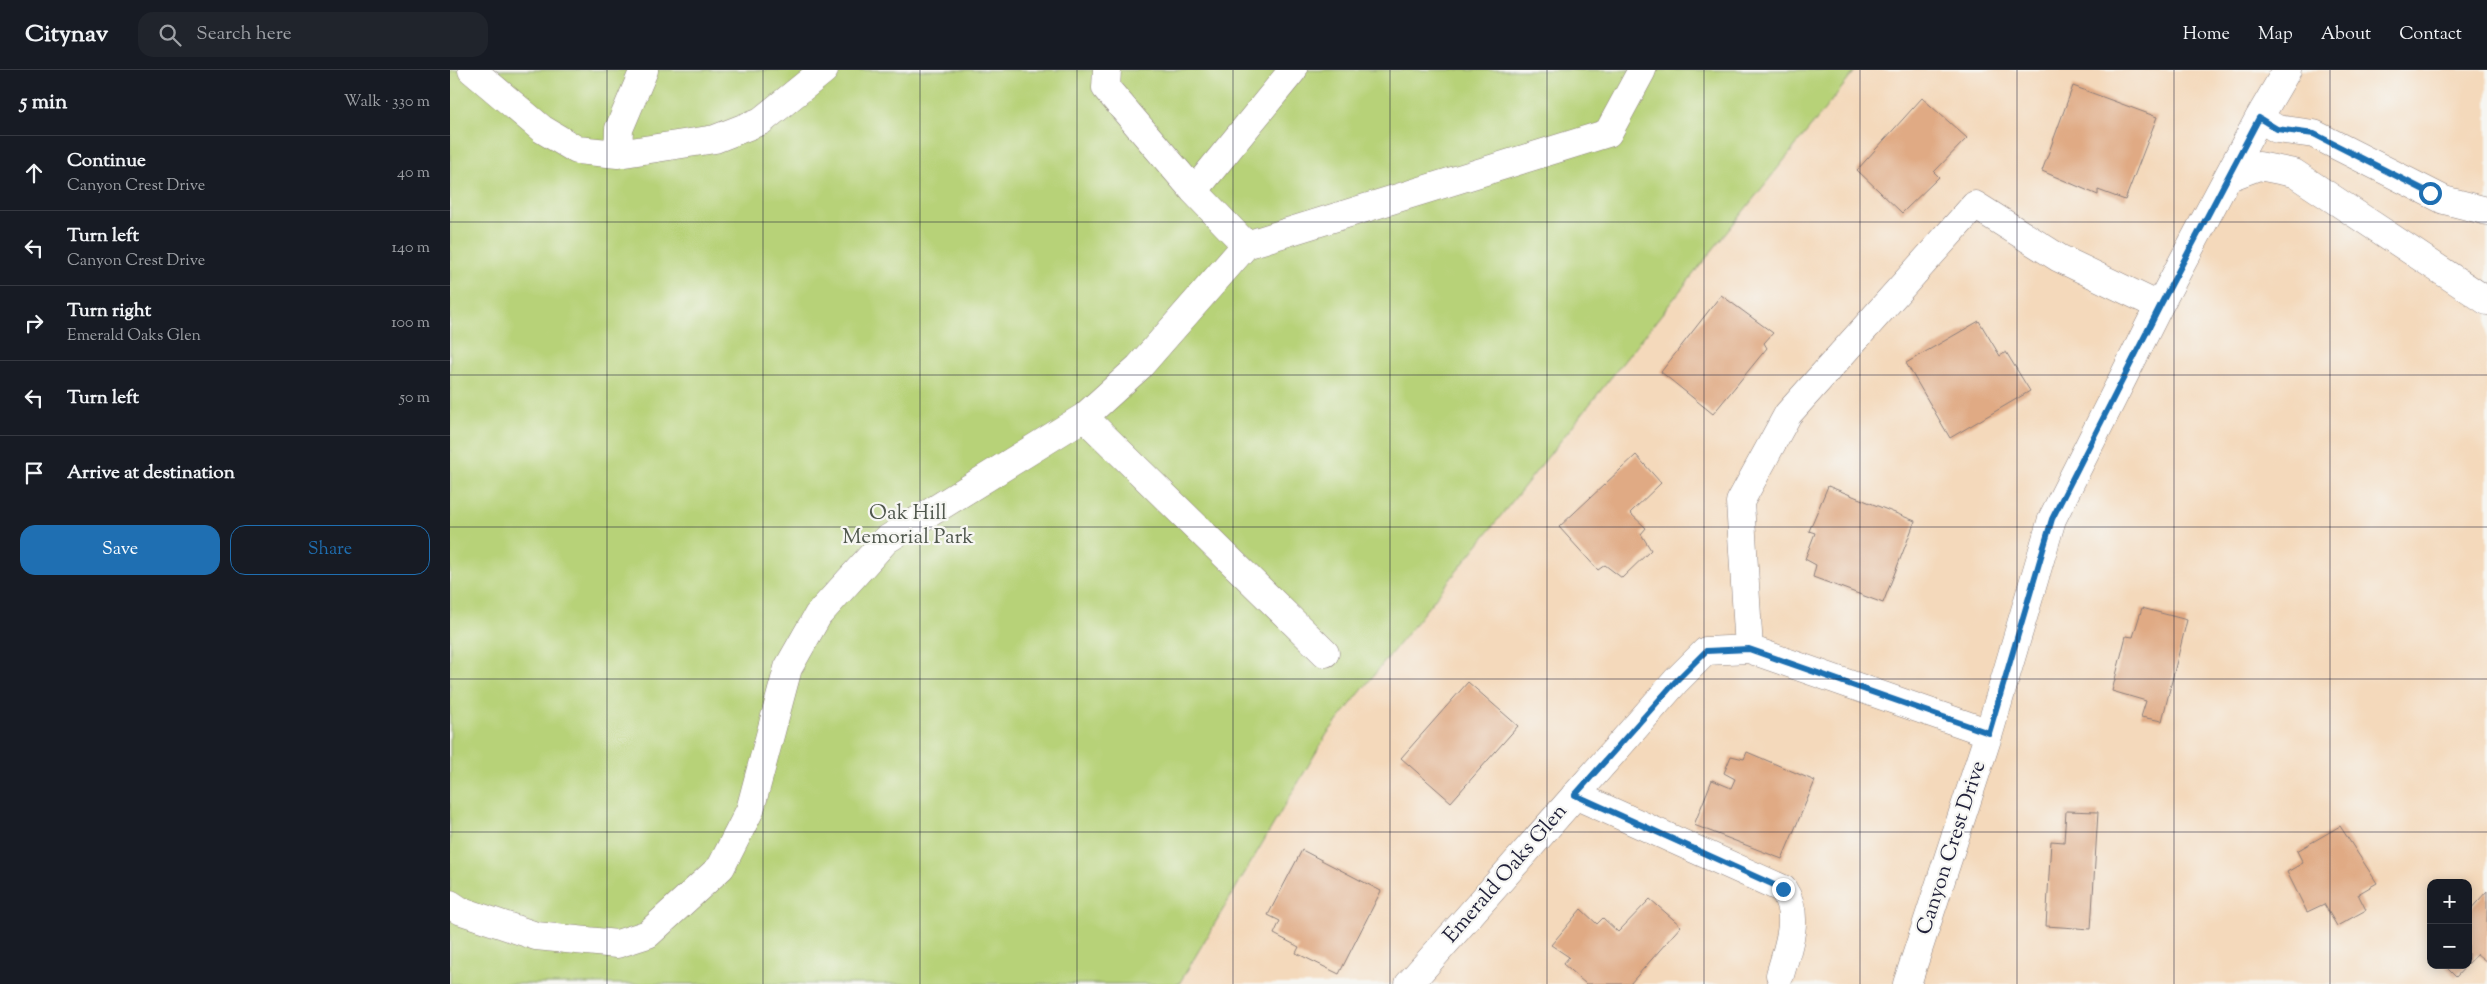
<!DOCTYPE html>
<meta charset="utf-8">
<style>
:root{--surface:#171b24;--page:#20242c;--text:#f1f3f6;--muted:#9ea1a6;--line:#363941;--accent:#1f6fb2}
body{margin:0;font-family:"Sorts Mill Goudy",serif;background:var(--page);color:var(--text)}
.controls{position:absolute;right:15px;bottom:15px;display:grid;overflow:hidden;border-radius:10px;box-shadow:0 2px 12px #0003}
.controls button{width:45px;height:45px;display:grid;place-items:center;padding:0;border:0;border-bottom:1px solid var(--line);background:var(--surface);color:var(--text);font:25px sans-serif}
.stop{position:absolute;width:15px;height:15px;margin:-11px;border:4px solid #1f6fb2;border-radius:50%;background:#fff}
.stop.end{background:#1f6fb2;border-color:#fff;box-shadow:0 1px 5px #0008}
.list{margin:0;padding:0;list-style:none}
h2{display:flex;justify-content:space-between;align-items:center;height:65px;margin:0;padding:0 20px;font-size:21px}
h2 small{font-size:16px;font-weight:400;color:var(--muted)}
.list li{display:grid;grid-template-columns:32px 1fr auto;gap:15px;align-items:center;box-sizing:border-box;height:75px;padding:0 20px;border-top:1px solid var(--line)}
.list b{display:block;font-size:19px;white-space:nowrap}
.list p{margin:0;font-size:16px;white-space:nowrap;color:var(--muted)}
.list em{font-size:16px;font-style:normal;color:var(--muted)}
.actions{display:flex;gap:10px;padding:15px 20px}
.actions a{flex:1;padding:11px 0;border:1px solid var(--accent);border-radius:15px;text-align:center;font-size:18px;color:var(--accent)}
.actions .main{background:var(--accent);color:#fff}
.icon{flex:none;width:28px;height:28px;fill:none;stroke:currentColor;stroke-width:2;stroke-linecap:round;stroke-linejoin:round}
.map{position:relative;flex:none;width:2037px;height:914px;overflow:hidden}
header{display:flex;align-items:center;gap:30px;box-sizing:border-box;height:70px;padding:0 25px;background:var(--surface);border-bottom:1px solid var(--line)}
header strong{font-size:24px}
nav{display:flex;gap:28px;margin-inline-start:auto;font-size:18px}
.search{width:350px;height:45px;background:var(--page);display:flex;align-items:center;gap:12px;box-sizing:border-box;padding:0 18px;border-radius:15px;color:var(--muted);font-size:19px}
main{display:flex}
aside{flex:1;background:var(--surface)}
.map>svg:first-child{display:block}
.green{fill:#b7d278;stroke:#6c7a5a}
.building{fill:#e0aa84}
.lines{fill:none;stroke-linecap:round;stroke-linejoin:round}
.minor-casing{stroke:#8b7e7b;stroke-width:29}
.minor{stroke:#fff;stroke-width:28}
.route{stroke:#1f6fb2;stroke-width:6}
.grid{fill:none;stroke:#22223b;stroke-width:1;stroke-opacity:0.55}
.labels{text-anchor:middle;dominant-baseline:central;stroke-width:4.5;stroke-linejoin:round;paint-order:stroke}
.park-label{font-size:21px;fill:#4f574d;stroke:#f6f6f2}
.street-label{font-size:21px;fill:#22223b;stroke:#f6f6f2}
</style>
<header>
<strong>Citynav</strong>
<div class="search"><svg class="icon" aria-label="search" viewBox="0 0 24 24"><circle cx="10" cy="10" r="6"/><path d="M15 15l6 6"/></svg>Search here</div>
<nav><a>Home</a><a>Map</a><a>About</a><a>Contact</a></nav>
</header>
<main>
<aside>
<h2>5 min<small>Walk · 330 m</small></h2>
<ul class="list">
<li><svg class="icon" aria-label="ahead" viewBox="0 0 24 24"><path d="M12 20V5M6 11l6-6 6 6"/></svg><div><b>Continue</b><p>Canyon Crest Drive</p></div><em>40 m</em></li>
<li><svg class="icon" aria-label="left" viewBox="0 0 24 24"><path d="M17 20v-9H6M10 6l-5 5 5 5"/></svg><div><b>Turn left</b><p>Canyon Crest Drive</p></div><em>140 m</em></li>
<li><svg class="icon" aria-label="right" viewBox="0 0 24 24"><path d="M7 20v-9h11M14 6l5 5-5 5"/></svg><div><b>Turn right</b><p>Emerald Oaks Glen</p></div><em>100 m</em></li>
<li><svg class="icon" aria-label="left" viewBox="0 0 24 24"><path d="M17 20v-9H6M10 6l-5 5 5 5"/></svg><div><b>Turn left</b></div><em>50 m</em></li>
<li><svg class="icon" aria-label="arrive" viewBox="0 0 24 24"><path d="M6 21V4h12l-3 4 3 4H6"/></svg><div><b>Arrive at destination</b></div></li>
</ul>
<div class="actions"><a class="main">Save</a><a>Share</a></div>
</aside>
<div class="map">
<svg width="2037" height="914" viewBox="0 0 2037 914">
<rect width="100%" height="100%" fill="#f6f6f2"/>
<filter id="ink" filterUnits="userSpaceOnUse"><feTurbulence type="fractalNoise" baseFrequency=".02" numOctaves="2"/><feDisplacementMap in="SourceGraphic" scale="10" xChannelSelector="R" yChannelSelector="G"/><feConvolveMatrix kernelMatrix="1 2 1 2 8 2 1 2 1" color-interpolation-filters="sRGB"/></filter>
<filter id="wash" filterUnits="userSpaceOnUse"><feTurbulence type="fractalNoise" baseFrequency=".0096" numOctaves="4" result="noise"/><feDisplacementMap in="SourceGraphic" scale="20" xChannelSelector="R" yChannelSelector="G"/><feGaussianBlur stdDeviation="1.12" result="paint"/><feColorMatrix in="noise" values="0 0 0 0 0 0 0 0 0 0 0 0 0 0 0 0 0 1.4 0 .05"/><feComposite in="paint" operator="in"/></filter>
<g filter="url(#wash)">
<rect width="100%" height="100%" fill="#f4d9bb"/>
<path class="green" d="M0 0H1406L877 664 729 914H0Z"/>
<g id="blocks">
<path class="building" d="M1623 16 1707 47 1675 130 1648 120V125L1592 101Z
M1472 28 1517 68 1484 102 1489 107 1452 143 1407 100Z
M1271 225 1323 263 1314 273 1317 278 1263 344 1211 302Z
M1529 251 1550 286 1556 282 1580 321 1500 368 1456 293Z
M1186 385 1211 413 1180 443 1196 458 1191 464 1201 480 1172 508 1155 495 1148 500 1109 457Z
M1378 416 1465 451 1433 533 1363 507 1366 495 1355 489 1365 463 1359 461Z
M1692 538 1737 550 1712 651 1691 647 1696 631 1662 621 1676 566 1683 567Z
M1018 612 1068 656 1001 732 951 688Z
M1297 682 1365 711 1332 789 1244 755 1262 710 1281 718 1285 709 1274 703 1281 686 1294 689Z
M1616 741 1648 742 1641 859 1596 856 1601 771 1614 772Z
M1890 756 1927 813 1908 824 1916 840 1887 856 1874 834 1857 842 1837 802 1853 793 1847 781Z
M852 780 931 821 889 904 846 883 849 877 824 864 830 851 818 845Z
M2037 821V892L2027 884 2018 894V842Z
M1200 829 1231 856 1180 914H1136L1113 894 1119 887 1101 875 1131 839 1147 854 1153 848 1168 862Z
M1994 895H2017L2006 907Z"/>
</g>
</g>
<g filter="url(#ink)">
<use href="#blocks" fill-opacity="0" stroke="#8b7e7b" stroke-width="1"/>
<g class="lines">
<g class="minor-casing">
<path id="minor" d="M22 0 92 59 127 80 168 84
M194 0 169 59 168 84 265 69 311 51 374 0
M657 0 656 18 744 121 796 175
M1809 48 1837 0
M1777 108 1809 96 1844 103 2037 231
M744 121 843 0
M634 347 875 583
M1299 579 1290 432 1338 344 1525 135 1609 188 1709 236
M1125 725 1333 819C1351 846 1338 876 1330 905
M0 834 9 840 86 866 167 874 198 864 271 797 300 740 338 598 368 545 436 470 634 347 689 297 796 175 1158 63 1192 0
M959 914 1226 611 1256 581 1299 579 1539 663
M1457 914 1539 663 1602 449 1709 236 1809 48 1827 59 1864 64 1994 130 2037 141"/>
</g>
<use href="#minor" class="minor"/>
</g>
</g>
<g class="lines" filter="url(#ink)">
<path class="route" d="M1333 819 1125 725 1226 611 1256 581 1299 579 1539 663 1602 449 1710 236 1809 48 1827 59 1864 64 1980 123"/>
</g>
<path class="grid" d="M157 0V914M313 0V914M470 0V914M627 0V914M783 0V914M940 0V914M1097 0V914M1254 0V914M1410 0V914M1567 0V914M1724 0V914M1880 0V914M0 152H2037M0 305H2037M0 457H2037M0 609H2037M0 762H2037"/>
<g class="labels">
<g class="park-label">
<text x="458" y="444">Oak Hill<tspan x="458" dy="24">Memorial Park</tspan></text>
</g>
<g class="street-label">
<text transform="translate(1502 778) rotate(-72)">Canyon Crest Drive</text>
<text transform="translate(1056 804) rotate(-49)">Emerald Oaks Glen</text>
</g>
</g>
</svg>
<div class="controls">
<button>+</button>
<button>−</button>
</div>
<div class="stop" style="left:1980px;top:123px"></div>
<div class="stop end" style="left:1333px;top:819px"></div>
</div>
</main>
